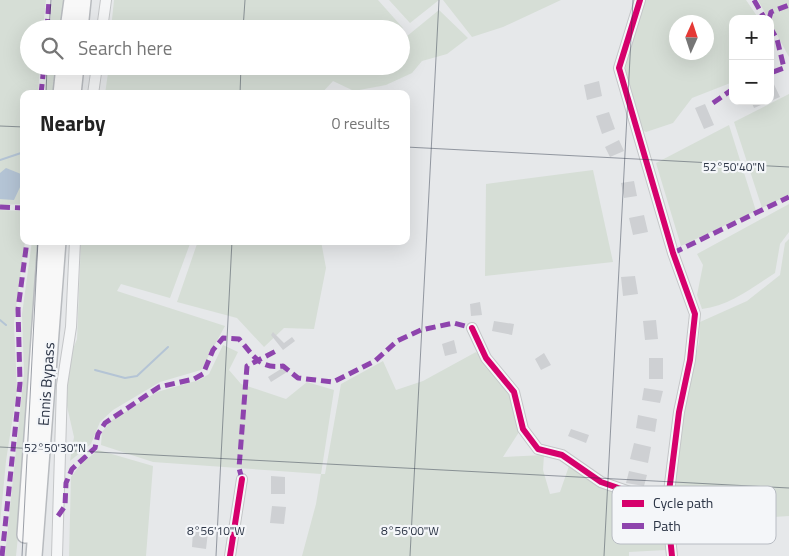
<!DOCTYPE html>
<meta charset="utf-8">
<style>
:root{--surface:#fff;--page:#f6f6f6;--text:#222;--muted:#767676;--line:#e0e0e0}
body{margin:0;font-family:"Titillium Web",sans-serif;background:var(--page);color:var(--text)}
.controls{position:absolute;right:15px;top:15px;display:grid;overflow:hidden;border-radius:10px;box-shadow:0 5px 20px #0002}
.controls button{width:45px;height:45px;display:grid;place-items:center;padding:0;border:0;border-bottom:1px solid var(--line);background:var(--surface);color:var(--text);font:25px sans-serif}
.compass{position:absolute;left:669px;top:15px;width:45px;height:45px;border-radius:50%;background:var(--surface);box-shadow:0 5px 20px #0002;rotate:3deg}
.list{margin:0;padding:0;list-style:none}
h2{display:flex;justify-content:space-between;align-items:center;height:65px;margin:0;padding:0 20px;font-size:21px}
h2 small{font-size:16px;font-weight:400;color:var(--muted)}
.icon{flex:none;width:28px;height:28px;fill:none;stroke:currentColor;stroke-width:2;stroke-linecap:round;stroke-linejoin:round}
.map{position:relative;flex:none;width:789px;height:556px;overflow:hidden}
.search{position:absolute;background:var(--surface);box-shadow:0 5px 20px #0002;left:20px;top:20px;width:390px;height:55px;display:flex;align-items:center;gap:12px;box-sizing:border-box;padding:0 18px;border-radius:28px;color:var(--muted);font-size:19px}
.panel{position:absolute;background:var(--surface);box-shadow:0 5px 20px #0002;left:20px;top:90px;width:390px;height:155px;border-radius:10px}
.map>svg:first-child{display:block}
.green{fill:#d6ded6;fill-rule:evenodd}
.water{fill:#b4c4d5}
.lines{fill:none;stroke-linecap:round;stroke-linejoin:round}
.stream{stroke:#b4c4d5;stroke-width:2}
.building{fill:#ced0d3}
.minor-casing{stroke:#c4c6c8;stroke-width:12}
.highway-casing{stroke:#b8bbbf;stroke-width:18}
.minor{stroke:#f5f6f7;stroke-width:10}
.highway{stroke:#f8f8f8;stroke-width:15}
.quiet{stroke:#8e44ad;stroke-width:5;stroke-dasharray:10 5;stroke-linecap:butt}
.cycleway-casing{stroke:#f4f6f9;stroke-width:9}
.cycleway{stroke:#d6006c;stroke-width:6}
.ticks{fill:none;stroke:#2b3445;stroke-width:1;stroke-opacity:0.45}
.labels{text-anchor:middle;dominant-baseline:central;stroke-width:4.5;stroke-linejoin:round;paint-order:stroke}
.street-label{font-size:15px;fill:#2b3445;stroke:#f4f6f9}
.key{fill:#f4f6f9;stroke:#b8bcc3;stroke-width:1}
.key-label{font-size:14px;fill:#2b3445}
.ticks-label{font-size:12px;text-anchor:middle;fill:#2b3445;stroke:#f4f6f9;stroke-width:4.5;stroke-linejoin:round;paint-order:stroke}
</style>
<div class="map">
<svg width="789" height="556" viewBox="0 0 789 556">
<rect width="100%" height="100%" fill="#e6e8ea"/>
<path class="green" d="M0 0H46L43 29H29V66H40L38 94H24V204L0 205Z
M52 0H72L69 29H50Z
M114 0H378L403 28 401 30 111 29Z
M389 0H439L410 23Z
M443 0H561L503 27 472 37Z
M645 0H746L759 19H733V82L692 98 673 123 646 132 642 130 625 70 641 6ZM676 22H706V52H676Z
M758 0H789V57Z
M439 10 468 38 447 54 422 61 412 73 386 85 354 91 333 81 321 94H105L109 66H401V41Z
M47 66H66L63 94H45Z
M789 94V195L762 208 734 122Z
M729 125 756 211 681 246 656 163Z
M593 170 613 262 485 276 486 184Z
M789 204V232L780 244 775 273C753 287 729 306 702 309L697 295 703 265 697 254Z
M0 210 24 211 25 241 14 323 17 390 6 461 0 524Z
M789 239V516L673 523 672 508 683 414 699 342 700 322 747 301 780 275 785 243Z
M32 241H48L16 556H5L24 373 22 314Z
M81 241H191L170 298 121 284 117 291 225 326 201 370 160 382 113 410 100 422 91 444 70 461 74 437 66 402 69 359 77 339Z
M198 241H321L326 268 314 329 284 328 264 347 237 318 177 302Z
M223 345 238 352 229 370 241 384 286 399 307 382 334 390 321 474H325L341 384 383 361 396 390 423 381 476 352 511 392 519 432 503 457 544 455 543 470 550 494 560 492 569 466 610 490 653 504 664 512 666 550 629 552V556H302L316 504 321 474 153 462 101 445 102 432 112 420 157 392 199 380 209 374Z
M98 450 153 466 146 556H69L71 477 80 465Z"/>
<path class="water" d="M6 168 21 174V185L14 200 0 199V173Z"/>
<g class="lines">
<path class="stream" d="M0 160 24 152
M0 320 6 325
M95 370 125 378 137 376 168 347"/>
</g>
<path class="building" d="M770 76 780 97 754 108 751 101H770Z
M599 81 602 96 587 100 584 85Z
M705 104 714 125 704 129 695 108Z
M609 112 615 129 602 134 596 116Z
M619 140 624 151 610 157 605 147Z
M634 181 637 196 624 198 621 183Z
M644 215 648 232 633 235 629 218Z
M635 276 638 294 623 296 621 277Z
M480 302 482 315 471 316 470 304Z
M656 320 658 339 645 340 643 321Z
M494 321 514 324 512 335 492 331Z
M273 332 284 343 292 337 295 341 283 350 271 335Z
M454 340 457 353 445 356 442 344Z
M544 353 551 365 541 370 535 359Z
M649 358H663V379H649Z
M284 367 287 372 271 382 268 377Z
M644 388 663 391 660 403 642 400Z
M638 415 657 419 655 432 636 428Z
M571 429 589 435 586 443 568 436Z
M634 443 651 447 648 463 630 459Z
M629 471 647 475 644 486 626 483Z
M271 476 285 477V494H271Z
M272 506 286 507 284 524 270 523Z
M193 531 208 532 206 549 192 547Z"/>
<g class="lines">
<g class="minor-casing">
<path id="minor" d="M640 0 619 68 673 253 695 314 690 360 679 412 667 508 672 556
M102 29 106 0
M93 94 97 66
M472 328 486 358 514 392 523 429 538 449 562 455 601 482 653 500 667 508
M57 556 62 385 71 327 75 241
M230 556 242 479"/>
</g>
<g class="highway-casing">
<path id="highway" d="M68 29 72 0
M80 29 83 0
M61 94 64 66
M73 94 76 66
M25 535 46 241
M34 556 58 241"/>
</g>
<use href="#minor" class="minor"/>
<use href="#highway" class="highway"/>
<path class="quiet" d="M754 0 765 19
M769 19 771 12 789 5
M770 27 777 39 784 68 770 73
M47 29 49 0
M41 94 44 66
M713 103 733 89
M0 207 24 208
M673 253 789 197
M242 479 239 468 247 366 276 351
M58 516 65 506 66 483 72 469 95 448 98 434 105 423 159 387 194 379 203 374 213 350 223 338 239 339C254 356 259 369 283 366L298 378 333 382 375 361 397 341 421 330 454 323 472 328
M2 556 20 383 18 309 27 241"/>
<g class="cycleway-casing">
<path id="cycleway" d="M640 0 619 68 673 253 695 314 690 360 679 412 667 508 672 556
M472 328 486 358 514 392 523 429 538 449 562 455 601 482 653 500 667 508
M230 556 242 479"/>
</g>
<use href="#cycleway" class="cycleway"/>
</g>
<path class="ticks" d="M49 29 51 0M243 29 245 0M46 94 47 66M240 94 241 66M0 126 24 127M406 147 789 167M0 447 789 488M22 556 38 241M216 556 232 241M410 556 439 0M604 556 633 0"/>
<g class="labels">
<g class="street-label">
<text transform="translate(46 384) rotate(-86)">Ennis Bypass</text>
</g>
</g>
<rect x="612" y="486" width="164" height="58" rx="8" class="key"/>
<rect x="622" y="500" width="22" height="7" fill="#d6006c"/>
<rect x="622" y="523" width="22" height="6" fill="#8e44ad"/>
<g class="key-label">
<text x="653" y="508">Cycle path</text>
<text x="653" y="531">Path</text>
</g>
<g class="ticks-label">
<text x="734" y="171">52°50'40"N</text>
<text x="55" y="452">52°50'30"N</text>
<text x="216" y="535">8°56'10"W</text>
<text x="410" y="535">8°56'00"W</text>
</g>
</svg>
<div class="controls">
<button>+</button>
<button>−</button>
</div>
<svg class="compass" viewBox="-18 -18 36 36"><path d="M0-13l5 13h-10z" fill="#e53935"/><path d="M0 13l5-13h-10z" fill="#767676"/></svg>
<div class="search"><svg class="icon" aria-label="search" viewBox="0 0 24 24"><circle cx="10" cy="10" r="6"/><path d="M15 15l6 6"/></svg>Search here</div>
<section class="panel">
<h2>Nearby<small>0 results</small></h2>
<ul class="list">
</ul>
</section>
</div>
